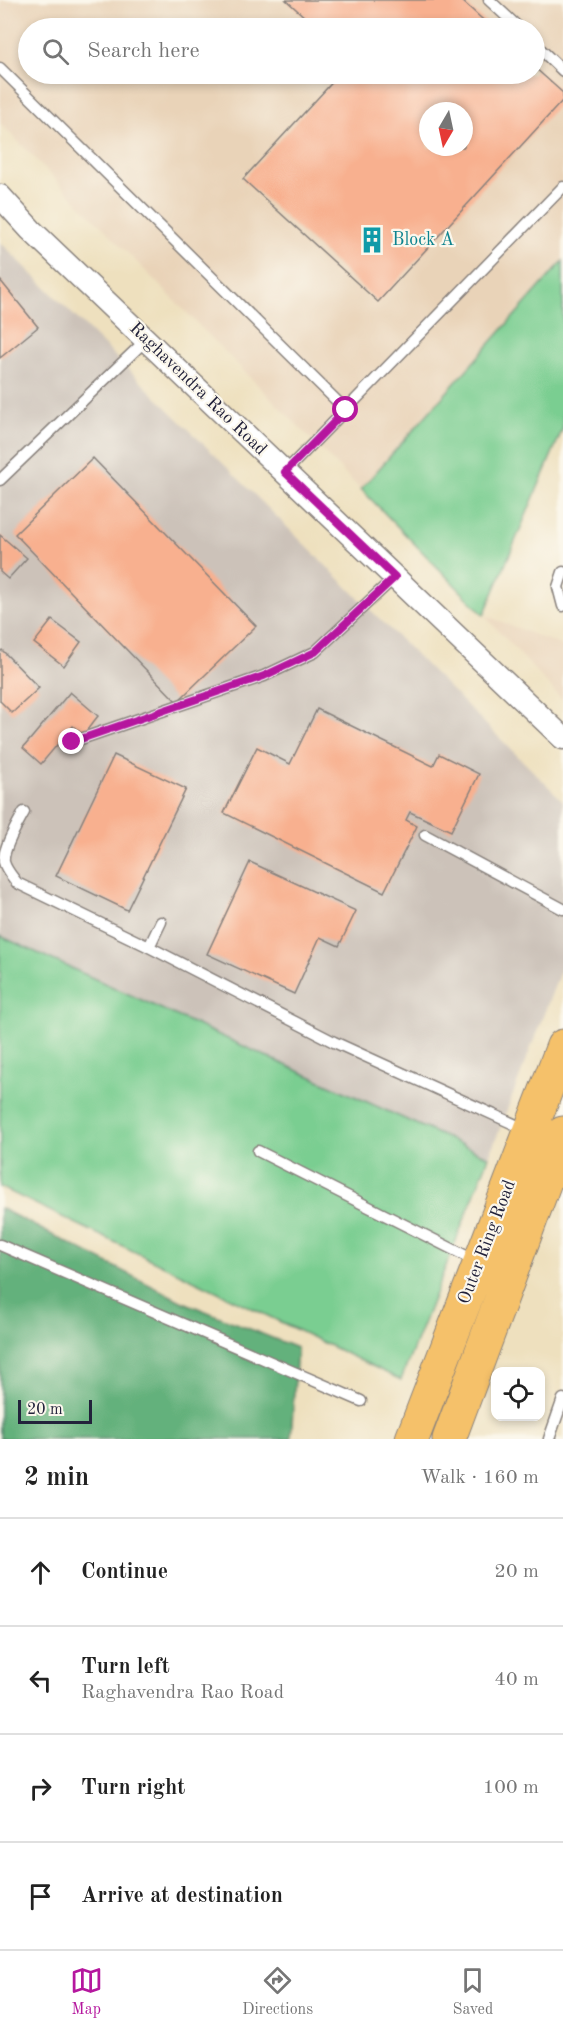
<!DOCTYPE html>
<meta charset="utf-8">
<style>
:root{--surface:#fff;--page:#f2f2f2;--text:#222;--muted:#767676;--line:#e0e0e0;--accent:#b5179e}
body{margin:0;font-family:"Old Standard TT",serif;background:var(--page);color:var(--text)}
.controls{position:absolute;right:18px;bottom:18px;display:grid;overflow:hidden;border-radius:12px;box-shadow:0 3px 9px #0003}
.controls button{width:54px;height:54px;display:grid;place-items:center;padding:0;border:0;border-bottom:2px solid var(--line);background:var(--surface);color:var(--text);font:30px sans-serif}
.compass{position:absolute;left:419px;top:102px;width:54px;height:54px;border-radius:50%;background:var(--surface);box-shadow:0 3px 9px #0003;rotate:189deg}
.scale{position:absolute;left:18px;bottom:15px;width:74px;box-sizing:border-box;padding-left:6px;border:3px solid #22223b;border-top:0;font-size:16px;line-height:21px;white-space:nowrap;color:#22223b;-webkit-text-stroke:4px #fbf7ec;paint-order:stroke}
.stop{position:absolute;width:18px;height:18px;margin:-14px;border:4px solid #b5179e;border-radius:50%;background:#fff}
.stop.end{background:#b5179e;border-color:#fff;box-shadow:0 2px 6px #0008}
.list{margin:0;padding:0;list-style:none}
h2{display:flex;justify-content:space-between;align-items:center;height:78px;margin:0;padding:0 24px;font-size:26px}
h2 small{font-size:20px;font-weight:400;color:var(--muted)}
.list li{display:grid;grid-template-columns:39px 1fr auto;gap:18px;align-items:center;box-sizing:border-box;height:108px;padding:0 24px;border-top:2px solid var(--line)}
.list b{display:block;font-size:22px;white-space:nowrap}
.list p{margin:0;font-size:20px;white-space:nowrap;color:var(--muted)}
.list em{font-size:20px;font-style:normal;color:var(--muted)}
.icon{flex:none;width:33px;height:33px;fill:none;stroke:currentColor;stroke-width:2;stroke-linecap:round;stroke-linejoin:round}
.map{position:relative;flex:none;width:563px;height:1439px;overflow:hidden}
.search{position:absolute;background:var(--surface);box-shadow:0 3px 9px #0003;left:18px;right:18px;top:18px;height:66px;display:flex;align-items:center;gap:15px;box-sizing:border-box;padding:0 21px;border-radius:33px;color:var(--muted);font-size:22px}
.sheet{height:510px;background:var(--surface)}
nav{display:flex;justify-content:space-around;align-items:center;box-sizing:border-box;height:84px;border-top:2px solid var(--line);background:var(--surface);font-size:16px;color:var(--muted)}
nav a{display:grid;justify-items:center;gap:3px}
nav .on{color:var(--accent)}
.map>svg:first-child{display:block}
.built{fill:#e9d3b8;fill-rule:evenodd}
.industrial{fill:#ccc2b9}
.green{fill:#7ace91;stroke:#4e7866;stroke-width:1.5}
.forest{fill:#63b17b;stroke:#426a5b;stroke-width:1.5}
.building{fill:#f8b08f;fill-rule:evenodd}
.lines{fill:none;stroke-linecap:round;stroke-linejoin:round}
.service-casing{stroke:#88817c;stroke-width:13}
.minor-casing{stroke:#88817c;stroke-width:25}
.trunk-casing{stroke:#88817c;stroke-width:35}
.service{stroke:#fff;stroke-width:10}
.minor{stroke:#fff;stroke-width:22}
.trunk{stroke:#f5c16b;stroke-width:33}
.route{stroke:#b5179e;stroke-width:8}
.labels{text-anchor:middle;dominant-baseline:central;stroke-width:4.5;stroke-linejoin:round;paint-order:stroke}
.culture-label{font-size:18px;fill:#0d838f;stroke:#fbf7ec;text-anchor:start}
.street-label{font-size:18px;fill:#22223b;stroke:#fbf7ec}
</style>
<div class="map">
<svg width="563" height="1439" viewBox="0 0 563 1439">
<rect width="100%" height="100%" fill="#fbf7ec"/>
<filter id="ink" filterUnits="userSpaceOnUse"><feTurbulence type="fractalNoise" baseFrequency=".0167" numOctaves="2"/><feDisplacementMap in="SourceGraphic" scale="12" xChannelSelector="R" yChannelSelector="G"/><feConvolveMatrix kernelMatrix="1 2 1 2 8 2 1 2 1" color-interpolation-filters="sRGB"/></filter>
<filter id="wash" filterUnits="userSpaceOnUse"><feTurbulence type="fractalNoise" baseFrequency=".008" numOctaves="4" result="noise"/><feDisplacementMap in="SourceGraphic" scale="24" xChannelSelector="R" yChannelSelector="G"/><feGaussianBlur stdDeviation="1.35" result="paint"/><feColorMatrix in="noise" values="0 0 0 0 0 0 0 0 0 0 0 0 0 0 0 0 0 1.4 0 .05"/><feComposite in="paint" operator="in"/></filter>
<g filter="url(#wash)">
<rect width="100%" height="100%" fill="#eee0be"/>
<path class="built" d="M0 0H563V428L484 615 563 646V701L484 615 0 123ZM28 28H534V74H28ZM428 111H464V147H428Z"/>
<path class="industrial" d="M0 242 563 801V964L489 1157 0 936Z"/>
<path class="green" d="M563 261V428L484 615 361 489Z
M0 936 489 1157 401 1380 0 1187Z"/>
<path class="forest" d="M0 1208 181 1301 297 1348 291 1439H0Z"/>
<g id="blocks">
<path class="building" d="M286 0H461L492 28H317Z
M534 67 563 93V100L378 302 243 179 340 74H534ZM428 111H464V147H428Z
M0 280 38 327 0 358Z
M93 458 256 626 177 702 15 534Z
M0 535 27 558 8 579 0 572Z
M52 620 81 642 64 666 34 643Z
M2 650 39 688 12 713 0 701V652Z
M70 692 98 716 83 735 73 726 41 764 23 748Z
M317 709 433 766 439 754 479 774 451 831 410 812 406 820 417 826 384 892 224 813 257 747 290 764Z
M114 755 186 789 127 910 56 876Z
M250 862 356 911 339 946 320 937 294 994 207 954Z"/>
</g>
</g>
<g filter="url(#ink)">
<use href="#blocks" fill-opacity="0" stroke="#88817c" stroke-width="1.5"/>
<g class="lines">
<g class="service-casing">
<path id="service" d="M489 0 519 28
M534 43 563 71
M0 68 346 410
M285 472 563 187
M0 480 146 340
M563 572 558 587 563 606
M72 742 264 676 315 652 395 577
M24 812C18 823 2 850 4 862 6 870 12 876 17 883L149 947 334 1042 527 1130
M425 835 563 909
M149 947 161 922
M258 1151 476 1261
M0 1245 361 1401
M549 1439 563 1399"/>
</g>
<g class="minor-casing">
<path id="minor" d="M0 196 31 230 563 738"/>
</g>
<g class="trunk-casing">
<path id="trunk" d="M412 1439 563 1046
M449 1439 563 1133"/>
</g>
<use href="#service" class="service"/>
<use href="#minor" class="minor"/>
<use href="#trunk" class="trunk"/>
</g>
</g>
<g class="lines" filter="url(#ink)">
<path class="route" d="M72 742 264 676 315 652 395 577 285 472 346 410"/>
</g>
<defs>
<g id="building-bare" transform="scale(2.07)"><path d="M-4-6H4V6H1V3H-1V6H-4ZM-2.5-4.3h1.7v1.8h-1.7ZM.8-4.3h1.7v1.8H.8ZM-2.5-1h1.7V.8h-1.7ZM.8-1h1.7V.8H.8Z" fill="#0f9aa8" stroke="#fbf7ec" stroke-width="2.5" paint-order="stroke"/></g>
</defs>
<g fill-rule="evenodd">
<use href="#building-bare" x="372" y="240"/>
</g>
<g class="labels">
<g class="culture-label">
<text x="392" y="240">Block A</text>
</g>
<g class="street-label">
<text transform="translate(198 389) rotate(44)">Raghavendra Rao Road</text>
<text transform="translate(487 1242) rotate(-69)">Outer Ring Road</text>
</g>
</g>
</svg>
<div class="controls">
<button><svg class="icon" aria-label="locate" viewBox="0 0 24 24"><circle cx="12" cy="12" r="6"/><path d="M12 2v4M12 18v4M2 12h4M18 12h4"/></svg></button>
</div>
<svg class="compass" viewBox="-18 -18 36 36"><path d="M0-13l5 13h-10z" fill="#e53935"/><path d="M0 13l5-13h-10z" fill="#767676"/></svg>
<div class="scale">20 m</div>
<div class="stop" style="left:346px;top:410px"></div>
<div class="stop end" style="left:72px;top:742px"></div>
<div class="search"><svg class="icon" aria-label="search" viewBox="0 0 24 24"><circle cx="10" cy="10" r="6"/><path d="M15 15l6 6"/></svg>Search here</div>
</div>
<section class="sheet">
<h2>2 min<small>Walk · 160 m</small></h2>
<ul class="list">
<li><svg class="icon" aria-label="ahead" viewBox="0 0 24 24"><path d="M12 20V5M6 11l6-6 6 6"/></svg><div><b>Continue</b></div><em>20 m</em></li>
<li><svg class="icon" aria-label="left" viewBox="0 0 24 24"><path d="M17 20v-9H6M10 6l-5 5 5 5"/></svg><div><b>Turn left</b><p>Raghavendra Rao Road</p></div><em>40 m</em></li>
<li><svg class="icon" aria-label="right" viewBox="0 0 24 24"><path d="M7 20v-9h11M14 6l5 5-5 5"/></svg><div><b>Turn right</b></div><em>100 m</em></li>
<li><svg class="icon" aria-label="arrive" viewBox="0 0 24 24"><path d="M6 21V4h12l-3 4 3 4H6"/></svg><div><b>Arrive at destination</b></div></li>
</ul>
</section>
<nav>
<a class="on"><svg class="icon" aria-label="map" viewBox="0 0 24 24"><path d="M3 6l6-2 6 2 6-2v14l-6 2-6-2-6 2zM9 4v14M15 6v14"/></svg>Map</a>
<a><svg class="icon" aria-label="directions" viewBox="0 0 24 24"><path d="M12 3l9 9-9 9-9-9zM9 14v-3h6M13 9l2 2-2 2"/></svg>Directions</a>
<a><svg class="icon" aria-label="saved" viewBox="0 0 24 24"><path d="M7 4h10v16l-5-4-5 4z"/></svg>Saved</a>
</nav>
